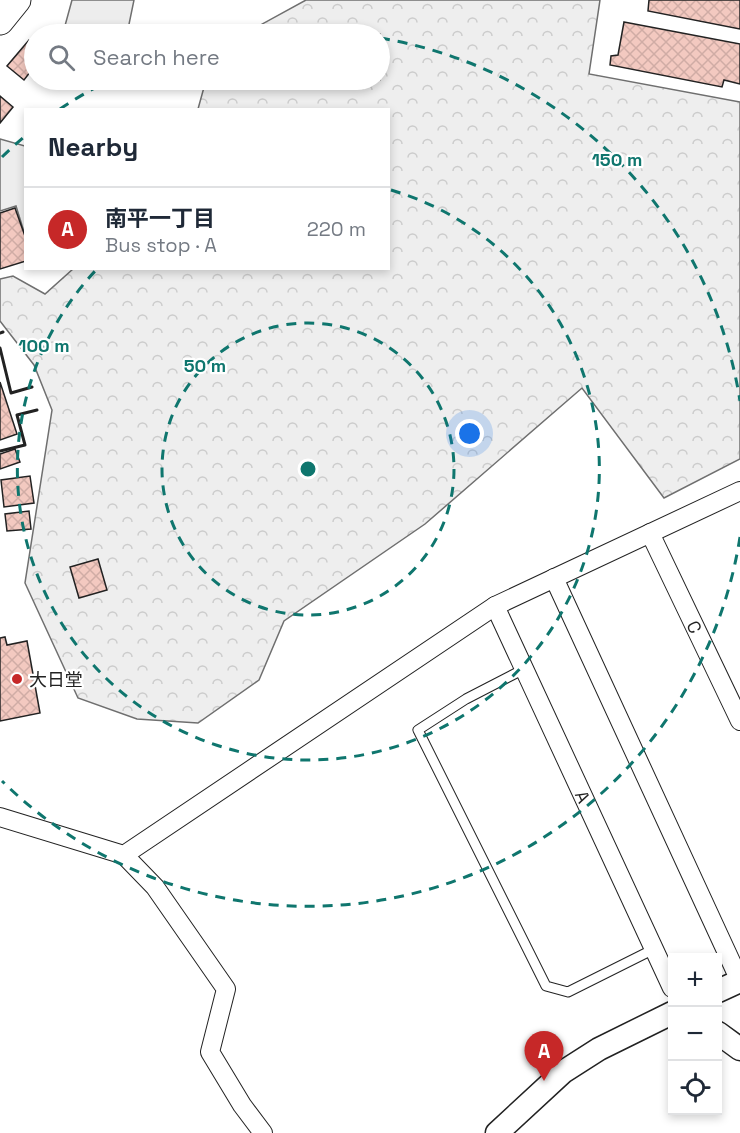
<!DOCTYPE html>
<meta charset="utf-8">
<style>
:root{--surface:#fff;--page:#f2f2f3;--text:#1f2937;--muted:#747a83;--line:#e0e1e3;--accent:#c62828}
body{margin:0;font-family:"Space Grotesk","Noto Sans JP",sans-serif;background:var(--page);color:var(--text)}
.controls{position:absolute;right:18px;bottom:18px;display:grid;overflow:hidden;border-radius:0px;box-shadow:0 3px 9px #0003}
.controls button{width:54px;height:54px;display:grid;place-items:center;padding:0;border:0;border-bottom:2px solid var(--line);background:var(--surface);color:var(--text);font:30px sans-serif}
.you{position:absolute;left:470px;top:434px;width:21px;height:21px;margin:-15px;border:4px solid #fff;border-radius:50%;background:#1a73e8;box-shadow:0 0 0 9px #1a73e833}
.badge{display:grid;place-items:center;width:39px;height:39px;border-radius:50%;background:var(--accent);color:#fff;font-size:20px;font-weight:700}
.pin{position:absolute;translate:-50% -50px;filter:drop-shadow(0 2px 3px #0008)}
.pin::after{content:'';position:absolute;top:32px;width:21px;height:18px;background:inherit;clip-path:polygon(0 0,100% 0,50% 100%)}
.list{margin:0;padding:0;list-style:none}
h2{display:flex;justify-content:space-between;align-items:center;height:78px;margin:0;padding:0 24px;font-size:26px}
h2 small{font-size:20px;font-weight:400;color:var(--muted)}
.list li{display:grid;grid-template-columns:39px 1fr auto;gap:18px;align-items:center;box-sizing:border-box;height:84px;padding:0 24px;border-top:2px solid var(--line)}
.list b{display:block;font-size:22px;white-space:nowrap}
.list p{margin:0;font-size:20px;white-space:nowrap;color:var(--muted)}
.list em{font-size:20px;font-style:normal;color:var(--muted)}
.icon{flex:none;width:33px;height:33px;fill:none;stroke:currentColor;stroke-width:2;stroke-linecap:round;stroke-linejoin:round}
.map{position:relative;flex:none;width:740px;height:1133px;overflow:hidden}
.search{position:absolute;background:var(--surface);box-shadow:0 3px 9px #0003;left:24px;top:24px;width:366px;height:66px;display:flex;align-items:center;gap:15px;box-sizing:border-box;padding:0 21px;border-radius:33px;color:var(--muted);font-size:22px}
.panel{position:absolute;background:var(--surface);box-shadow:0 3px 9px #0003;left:24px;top:108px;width:366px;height:162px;border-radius:0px}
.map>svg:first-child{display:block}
.forest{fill:url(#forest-crowns);stroke:#6f6f6f;stroke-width:1.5}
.parking{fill:#ededed;stroke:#6f6f6f;stroke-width:1.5}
.building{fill:url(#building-cross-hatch);stroke:#222;stroke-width:1.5}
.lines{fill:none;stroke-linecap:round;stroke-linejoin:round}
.service-casing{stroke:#222;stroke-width:11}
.minor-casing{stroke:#222;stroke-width:20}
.tertiary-casing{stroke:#222;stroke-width:25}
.primary-casing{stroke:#222;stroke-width:29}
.service{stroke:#fff;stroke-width:9}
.minor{stroke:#fff;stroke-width:18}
.tertiary{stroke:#fff;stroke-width:22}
.primary{stroke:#fff;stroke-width:27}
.wall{stroke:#222;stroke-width:3}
.ring{fill:none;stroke:#0f766e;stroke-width:3;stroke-dasharray:10 8}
.poi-dot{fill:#c62828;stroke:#fff;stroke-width:2}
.labels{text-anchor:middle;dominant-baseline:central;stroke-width:4.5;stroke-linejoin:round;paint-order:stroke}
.street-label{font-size:18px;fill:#222;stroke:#fff}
.poi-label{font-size:18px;fill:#222;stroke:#fff;text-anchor:start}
.centre{fill:#0f766e;stroke:#fff;stroke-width:3}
.ring-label{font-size:18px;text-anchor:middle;font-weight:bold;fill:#0f766e;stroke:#fff;stroke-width:4.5;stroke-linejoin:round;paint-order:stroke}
</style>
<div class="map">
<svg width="740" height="1133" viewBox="0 0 740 1133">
<defs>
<pattern id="forest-crowns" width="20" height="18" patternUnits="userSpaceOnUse" patternTransform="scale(1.5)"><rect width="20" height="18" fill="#eee"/><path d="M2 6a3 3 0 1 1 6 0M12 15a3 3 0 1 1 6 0" fill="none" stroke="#ccc"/></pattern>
<pattern id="building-cross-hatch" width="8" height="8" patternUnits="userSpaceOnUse" patternTransform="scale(1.5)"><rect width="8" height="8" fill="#f3c9c0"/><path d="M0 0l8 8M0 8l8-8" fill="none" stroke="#d0aca5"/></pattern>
</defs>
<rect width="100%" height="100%" fill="#fff"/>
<path class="forest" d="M306 0H600L589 74 740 102V459L664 498 582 388 425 524 284 621 259 680 198 723 137 719 78 698 25 583 52 410 34 365 0 321V279L13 276 45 294 73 269 388 268V110L198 109 206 80H380V34H244Z"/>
<path class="parking" d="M72 0H134L127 34 63 33Z
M0 139 25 146V235L16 206 0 211Z"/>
<path class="building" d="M649 0H740V29L648 11Z
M624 22 740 44V84L724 80 722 87 610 65 611 56 618 55Z
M29 40 34 44V67L24 80 7 66Z
M69 80H100L99 85Z
M0 96 13 107 0 123Z
M15 208 26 239V261L0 269V213Z
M0 382 17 434 0 440Z
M15 449 20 462 0 469V454Z
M30 476 34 503 4 507 1 480Z
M29 511 31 529 7 531 5 514Z
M98 559 107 590 79 598 70 567Z
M5 637 7 645 27 641 40 713 0 721V638Z"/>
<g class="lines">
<g class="service-casing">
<path id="service" d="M524 669 466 699 418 730 546 986 568 992 654 949"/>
</g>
<g class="minor-casing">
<g id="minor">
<path id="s1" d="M650 533 740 721"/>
<path d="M554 578 740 981"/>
<path id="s2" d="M495 606 672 988"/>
<path d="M0 817 124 855 495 606 740 491"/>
<path d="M124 855 155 887 226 989 210 1052 242 1105 263 1133"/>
</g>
</g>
<g class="tertiary-casing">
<path id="tertiary" d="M718 991 740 981
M718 1033 740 1049
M497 1133 563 1072 599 1049 672 1013"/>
</g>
<g class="primary-casing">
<path id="primary" d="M0 21 17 0"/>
</g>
<use href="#service" class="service"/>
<use href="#minor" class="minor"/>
<use href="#tertiary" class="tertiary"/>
<use href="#primary" class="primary"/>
<path class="wall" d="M0 333 3 332
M0 348 11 393 32 387
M0 451 25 445 17 415 37 410"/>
</g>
<g class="ring">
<circle cx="308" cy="469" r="146"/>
<path d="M391 190A291 291 0 1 1 97 269"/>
<path d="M740 537A437 437 0 0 1 2 781M2 157A437 437 0 0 1 24 137M60 109A437 437 0 0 1 110 80M262 34A437 437 0 0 1 354 34M380 38A437 437 0 0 1 740 401"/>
</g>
<circle class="poi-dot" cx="17" cy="679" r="6"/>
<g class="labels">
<g class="street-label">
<text stroke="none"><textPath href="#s1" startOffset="104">C</textPath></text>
<text stroke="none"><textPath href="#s2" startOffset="210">A</textPath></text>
</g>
<g class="poi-label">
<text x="29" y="679">大日堂</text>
</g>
</g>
<circle cx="308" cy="469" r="9" class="centre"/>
<g class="ring-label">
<text x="617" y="166">150 m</text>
<text x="44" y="352">100 m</text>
<text x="205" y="372">50 m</text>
</g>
</svg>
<div class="controls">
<button>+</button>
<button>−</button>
<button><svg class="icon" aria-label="locate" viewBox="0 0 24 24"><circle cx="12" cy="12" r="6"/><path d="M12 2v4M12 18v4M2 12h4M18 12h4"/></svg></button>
</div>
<div class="you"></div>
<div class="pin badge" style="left:544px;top:1081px">A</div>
<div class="search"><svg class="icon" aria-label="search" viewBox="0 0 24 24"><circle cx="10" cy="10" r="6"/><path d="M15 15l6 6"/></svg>Search here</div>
<section class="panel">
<h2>Nearby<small></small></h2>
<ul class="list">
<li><span class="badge">A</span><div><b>南平一丁目</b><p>Bus stop · A</p></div><em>220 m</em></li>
</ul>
</section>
</div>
